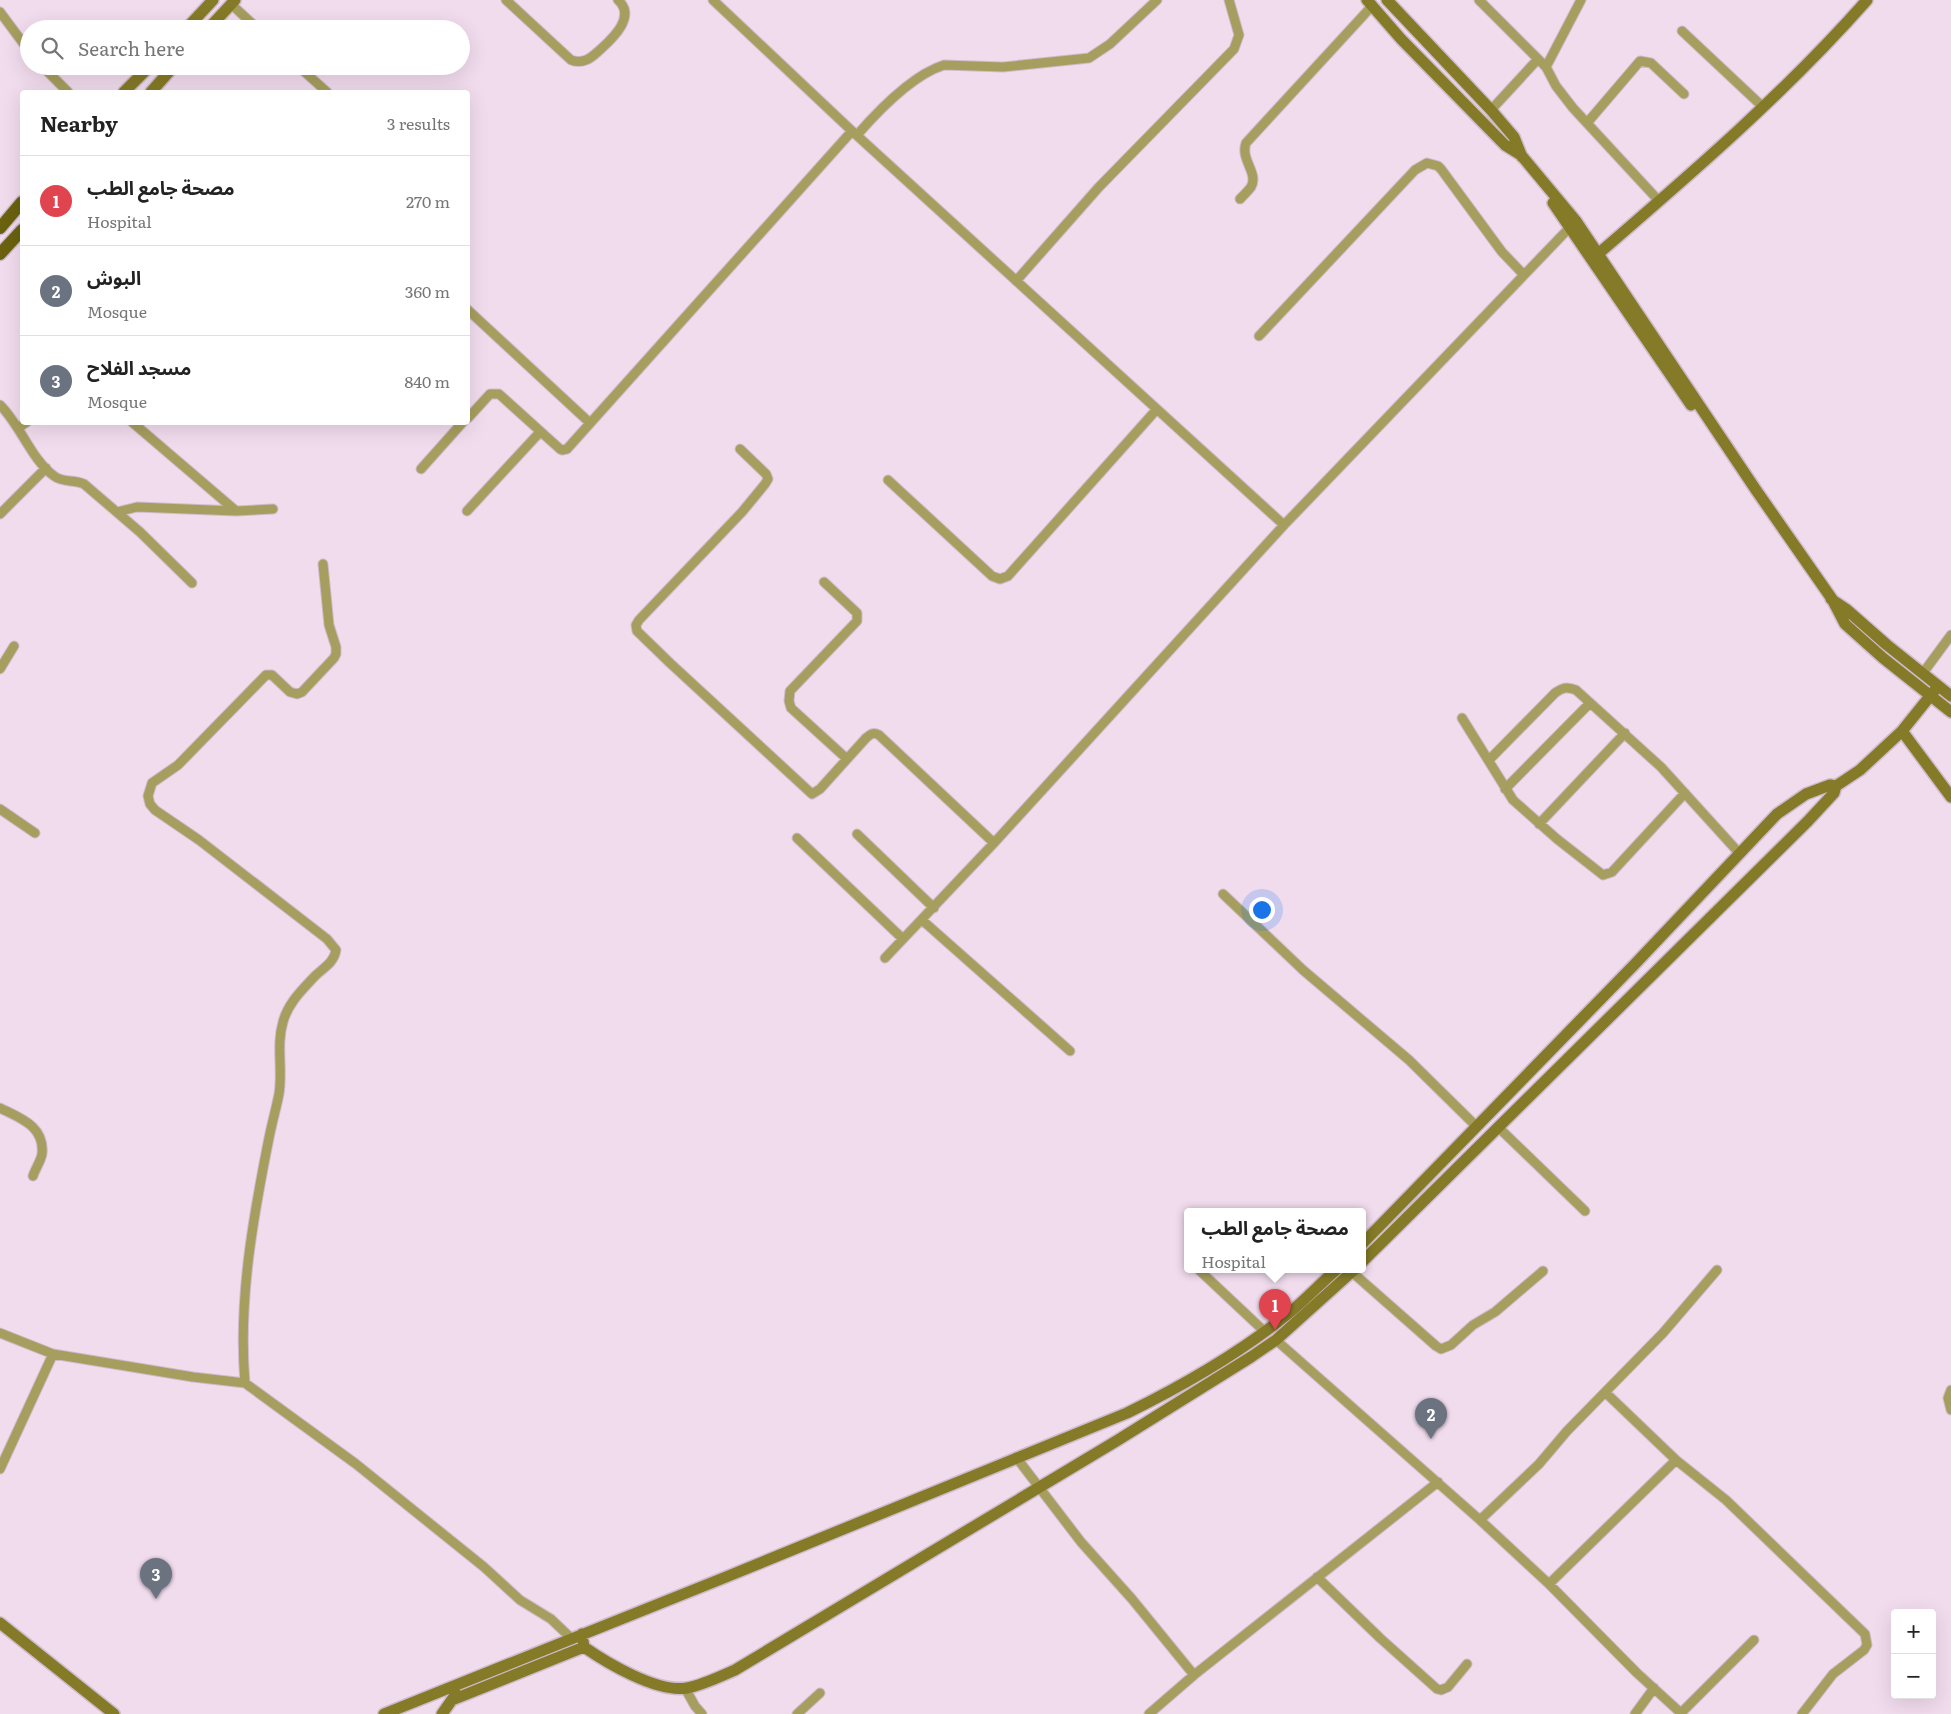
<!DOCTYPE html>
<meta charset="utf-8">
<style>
:root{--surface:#fff;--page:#f6f6f6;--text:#222;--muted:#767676;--line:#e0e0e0;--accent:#ea580c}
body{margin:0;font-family:Literata,"Noto Sans Arabic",serif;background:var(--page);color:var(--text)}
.controls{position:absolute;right:15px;bottom:15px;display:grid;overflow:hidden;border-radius:5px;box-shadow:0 5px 20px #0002}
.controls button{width:45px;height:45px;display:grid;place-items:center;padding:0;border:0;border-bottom:1px solid var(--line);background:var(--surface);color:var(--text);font:25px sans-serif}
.you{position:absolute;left:1261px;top:909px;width:18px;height:18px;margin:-12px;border:4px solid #fff;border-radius:50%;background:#1a73e8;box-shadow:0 0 0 8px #1a73e833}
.badge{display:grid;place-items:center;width:32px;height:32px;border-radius:50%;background:var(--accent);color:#fff;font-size:16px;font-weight:700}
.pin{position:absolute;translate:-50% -41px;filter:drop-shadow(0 1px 2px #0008)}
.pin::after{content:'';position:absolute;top:26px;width:18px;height:15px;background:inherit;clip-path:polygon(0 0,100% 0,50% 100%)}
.popup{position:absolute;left:1184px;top:1208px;width:182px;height:65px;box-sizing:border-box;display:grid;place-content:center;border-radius:5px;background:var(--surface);filter:drop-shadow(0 1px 4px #0005);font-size:16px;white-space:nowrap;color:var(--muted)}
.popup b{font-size:19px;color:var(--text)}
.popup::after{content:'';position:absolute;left:50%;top:100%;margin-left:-10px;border:10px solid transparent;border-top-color:var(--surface)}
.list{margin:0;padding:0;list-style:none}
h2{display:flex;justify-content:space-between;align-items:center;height:65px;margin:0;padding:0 20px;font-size:21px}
h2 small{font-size:16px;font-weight:400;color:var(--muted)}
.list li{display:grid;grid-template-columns:32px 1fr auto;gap:15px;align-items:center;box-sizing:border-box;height:90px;padding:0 20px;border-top:1px solid var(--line)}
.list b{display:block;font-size:19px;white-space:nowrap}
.list p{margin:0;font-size:16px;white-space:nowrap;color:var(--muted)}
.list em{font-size:16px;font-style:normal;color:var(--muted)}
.icon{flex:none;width:28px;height:28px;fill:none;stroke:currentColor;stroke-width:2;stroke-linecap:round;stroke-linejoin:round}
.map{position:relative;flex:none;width:1951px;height:1714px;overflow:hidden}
.search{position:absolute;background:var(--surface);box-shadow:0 5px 20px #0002;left:20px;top:20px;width:450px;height:55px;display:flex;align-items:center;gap:12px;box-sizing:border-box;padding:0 18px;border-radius:28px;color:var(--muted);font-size:19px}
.panel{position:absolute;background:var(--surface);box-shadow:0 5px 20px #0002;left:20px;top:90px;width:450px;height:335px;border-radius:5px}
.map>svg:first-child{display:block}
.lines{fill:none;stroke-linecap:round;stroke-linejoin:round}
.street-casing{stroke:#cebbcb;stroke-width:11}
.secondary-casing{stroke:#cebbcb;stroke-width:14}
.primary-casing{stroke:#cebbcb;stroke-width:15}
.street{stroke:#a69e5e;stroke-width:9}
.secondary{stroke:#857a27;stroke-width:11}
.primary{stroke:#6b610f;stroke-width:12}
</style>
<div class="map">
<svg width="1951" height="1714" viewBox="0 0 1951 1714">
<rect width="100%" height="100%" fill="#f1dcee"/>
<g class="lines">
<g class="street-casing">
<path id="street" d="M506 0 571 60C576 62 581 62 586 60 592 58 597 52 602 48 614 37 636 16 618 0
M713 0 852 131 1284 525
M1479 0 1546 67 1581 0
M231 4 258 29
M0 12 29 51
M1682 31 1763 107
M42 66 68 92
M298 66 327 92
M1546 67 1556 86 1573 108 1659 201
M1491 110 1538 59
M1587 123 1640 61 1651 63 1684 94
M857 135C878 111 912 75 944 65L1003 67 1089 58 1110 44 1157 0
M1240 199C1243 196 1248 191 1251 187 1259 173 1240 160 1246 143L1372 6
M1016 281 1099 187 1234 49 1239 35 1229 0
M468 310 590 423
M1259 336 1415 170 1427 163 1438 166 1441 169 1502 252 1524 275
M0 405C21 426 31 459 54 476 63 483 74 479 84 484L140 532 192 583
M468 418 490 394H499L560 449 562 450 567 449 852 131
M132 422 236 511
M18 428 27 422
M740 449 766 474 768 479 765 484 742 512 639 620 636 625 637 631 670 663 812 794 820 789 866 738C871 734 873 732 879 735L994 843
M421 469 463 422
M888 480 992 576 1000 579 1008 576 1157 409
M467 511 540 432
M117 512 137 507 236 511 273 509
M0 514 46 468
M824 582 857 613V621L790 691 789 701 791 708 847 759
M0 669 14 646
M1923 673 1951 635
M1462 718 1513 800 1557 839 1603 875 1612 872 1685 793
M1489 760 1555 693C1562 688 1567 686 1576 690L1661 767 1740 854
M1505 789 1590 703
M0 809 35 833
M1539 824 1625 733
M857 834 934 908
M797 838 903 939
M1223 894 1303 970 1409 1060 1477 1127
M922 920 1070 1051
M885 958 994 843 1284 525 1574 223
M0 1108C20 1118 45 1126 42 1154 41 1161 35 1169 33 1176
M1498 1127 1585 1211
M1198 1269 1264 1331
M1352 1272 1436 1346 1441 1349 1451 1345 1473 1325 1495 1312 1543 1271
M0 1333 53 1354 193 1377 245 1383 356 1464 484 1567 520 1600 551 1619 572 1639
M1276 1340 1480 1520 1549 1584 1637 1673 1682 1714
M245 1383C238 1301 253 1218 269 1138 272 1123 276 1109 279 1094 283 1070 276 1045 283 1022 288 1003 302 990 315 976 323 968 334 963 336 950L327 939 199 840 155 810 150 804 148 796 152 783 178 765 266 675H272L290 692 297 694 302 692 334 658 336 654V647L329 625 323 564
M1951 1390 1948 1398 1951 1410
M1606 1393 1676 1460 1726 1500 1865 1634 1867 1645 1864 1650 1833 1674 1802 1714
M1016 1457 1081 1542 1132 1599 1194 1675
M0 1469 53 1354
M1480 1520 1539 1464 1567 1431 1663 1333 1717 1270
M1317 1577 1380 1638 1437 1689 1441 1690 1448 1687 1467 1664
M1549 1584 1676 1460
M685 1688 695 1706 702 1714
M1681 1713 1754 1640
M797 1714 820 1693
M1149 1714 1194 1675 1438 1482
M1635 1714 1654 1688"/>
</g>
<g class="secondary-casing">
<path id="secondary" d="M1367 0 1401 39 1505 145 1521 155 1576 221 1756 490 1832 599 1845 624 1883 658 1951 712
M1387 0 1491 110 1514 137 1522 157
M186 29 213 0
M208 29 235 0
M124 92 150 66
M151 92 174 66
M1553 203 1691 405
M1598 254C1692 173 1785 93 1867 0
M1831 599 1846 609 1887 645 1951 696
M1902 731 1951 797
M1362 1244 1634 965 1777 814 1806 794 1830 785 1836 786
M1362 1262 1808 821 1834 793 1836 786 1860 770 1902 731 1935 690
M0 1623 114 1714
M582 1634 584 1647C607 1663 657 1693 687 1688 703 1685 719 1677 735 1670L1118 1440 1251 1357 1276 1340 1355 1269
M452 1700 584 1647
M384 1714 726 1577 1127 1413C1184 1385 1240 1353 1289 1313 1306 1299 1321 1283 1337 1269
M442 1714 456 1694"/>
</g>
<g class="primary-casing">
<path id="primary" d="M0 228 22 202
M0 254 22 230"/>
</g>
<use href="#street" class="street"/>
<use href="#secondary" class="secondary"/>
<use href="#primary" class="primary"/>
</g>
</svg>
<div class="controls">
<button>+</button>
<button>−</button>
</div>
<div class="you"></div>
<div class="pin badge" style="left:1275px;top:1330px;background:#e0444e">1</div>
<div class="popup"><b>مصحة جامع الطب</b>Hospital</div>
<div class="pin badge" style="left:1431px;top:1439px;background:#6b7280">2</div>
<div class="pin badge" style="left:156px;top:1599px;background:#6b7280">3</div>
<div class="search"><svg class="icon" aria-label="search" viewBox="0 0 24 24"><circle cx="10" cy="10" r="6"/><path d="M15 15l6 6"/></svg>Search here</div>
<section class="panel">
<h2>Nearby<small>3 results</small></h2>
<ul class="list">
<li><span class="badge" style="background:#e0444e">1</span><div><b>مصحة جامع الطب</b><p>Hospital</p></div><em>270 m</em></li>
<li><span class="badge" style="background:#6b7280">2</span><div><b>البوش</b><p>Mosque</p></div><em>360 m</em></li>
<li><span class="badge" style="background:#6b7280">3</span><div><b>مسجد الفلاح</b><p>Mosque</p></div><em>840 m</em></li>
</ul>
</section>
</div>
